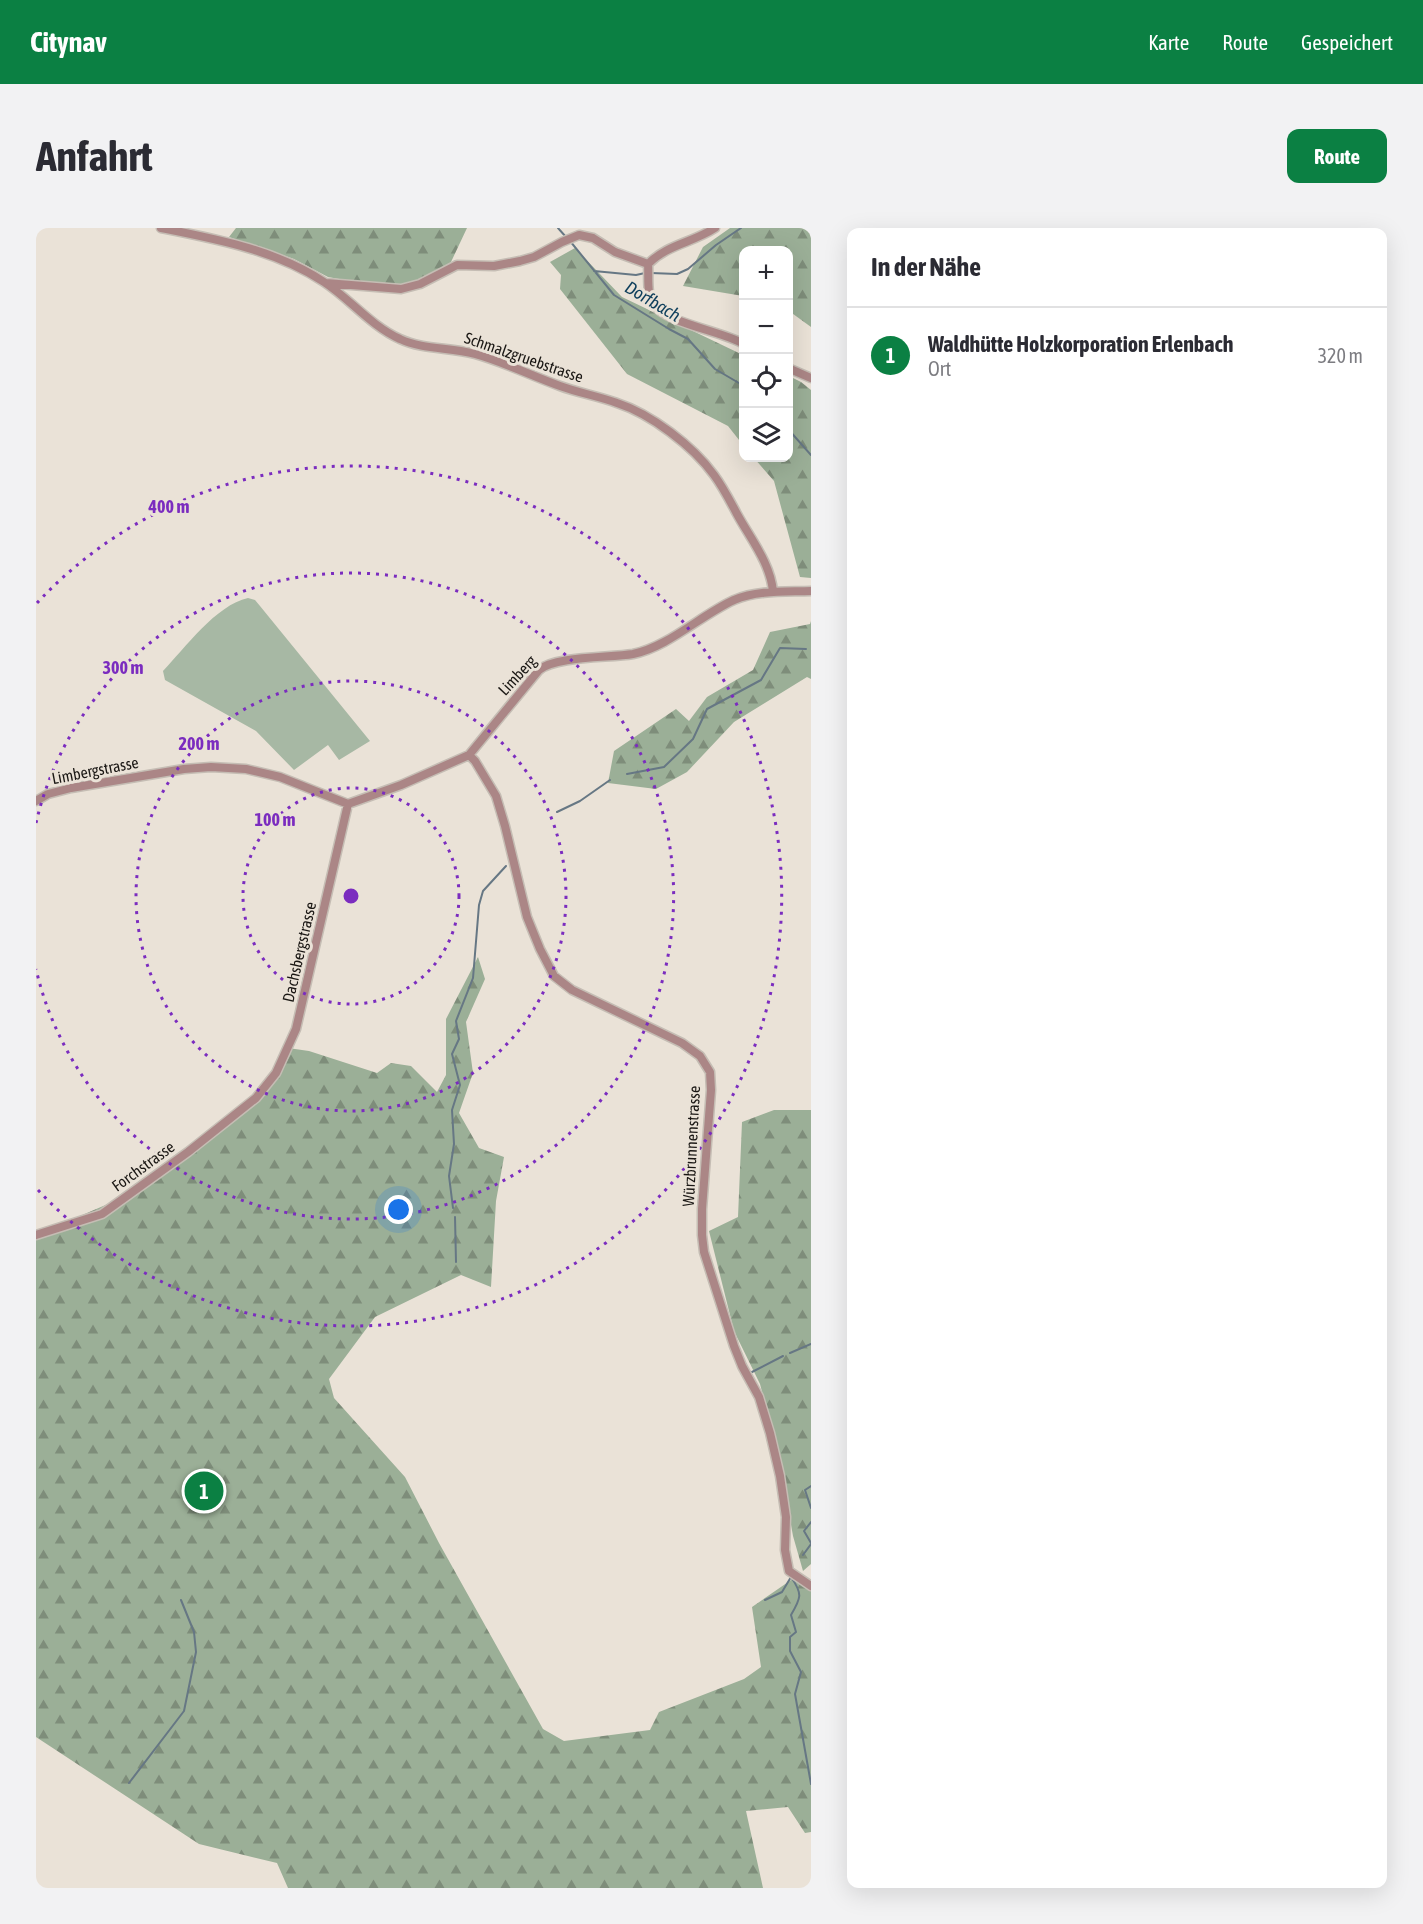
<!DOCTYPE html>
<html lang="de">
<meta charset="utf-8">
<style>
:root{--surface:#fff;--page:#f2f2f3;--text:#2b2b33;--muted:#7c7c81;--line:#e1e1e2;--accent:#0b8043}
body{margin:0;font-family:"Asap Condensed",sans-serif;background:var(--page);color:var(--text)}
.controls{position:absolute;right:18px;top:18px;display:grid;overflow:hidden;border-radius:12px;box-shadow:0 6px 24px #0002}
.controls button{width:54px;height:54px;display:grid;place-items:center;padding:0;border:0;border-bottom:2px solid var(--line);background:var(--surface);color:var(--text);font:30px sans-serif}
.you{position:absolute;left:363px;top:982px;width:21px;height:21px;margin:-15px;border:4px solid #fff;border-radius:50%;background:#1a73e8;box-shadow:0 0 0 9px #1a73e833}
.badge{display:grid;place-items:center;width:39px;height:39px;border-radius:50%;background:var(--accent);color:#fff;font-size:20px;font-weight:700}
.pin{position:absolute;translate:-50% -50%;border:3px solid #fff;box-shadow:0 2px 6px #0006}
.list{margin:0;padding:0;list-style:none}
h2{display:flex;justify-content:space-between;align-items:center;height:78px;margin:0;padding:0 24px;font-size:26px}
h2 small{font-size:20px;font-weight:400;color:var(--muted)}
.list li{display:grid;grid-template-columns:39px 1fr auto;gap:18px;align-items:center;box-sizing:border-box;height:96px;padding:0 24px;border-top:2px solid var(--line)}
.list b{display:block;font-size:22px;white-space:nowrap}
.list p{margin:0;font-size:20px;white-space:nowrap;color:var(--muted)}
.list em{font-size:20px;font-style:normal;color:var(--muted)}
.icon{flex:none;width:33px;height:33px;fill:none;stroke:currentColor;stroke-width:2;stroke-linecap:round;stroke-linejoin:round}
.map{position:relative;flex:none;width:775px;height:1660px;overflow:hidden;border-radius:12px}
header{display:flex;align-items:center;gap:36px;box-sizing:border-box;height:84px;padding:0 30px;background:var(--accent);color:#fff}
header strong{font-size:28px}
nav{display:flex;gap:33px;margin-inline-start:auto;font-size:21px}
.intro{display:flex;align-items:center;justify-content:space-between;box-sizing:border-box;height:144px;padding:0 36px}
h1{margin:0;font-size:42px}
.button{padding:15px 27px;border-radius:12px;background:var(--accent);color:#fff;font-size:21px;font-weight:700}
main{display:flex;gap:36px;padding:0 36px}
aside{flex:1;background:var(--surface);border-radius:12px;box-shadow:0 6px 24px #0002}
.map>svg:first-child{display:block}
.grass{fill:#a7b8a4}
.forest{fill:url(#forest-firs)}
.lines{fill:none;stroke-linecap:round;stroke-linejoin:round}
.stream{stroke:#667784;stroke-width:2}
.minor-casing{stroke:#c5bdb4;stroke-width:11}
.minor{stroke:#ab8686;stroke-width:8}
.ring{fill:none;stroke:#7b2cbf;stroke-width:3;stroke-dasharray:3 6}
.labels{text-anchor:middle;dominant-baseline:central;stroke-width:6;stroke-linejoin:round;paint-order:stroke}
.street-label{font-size:16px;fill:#1a1714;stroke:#eae2d7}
.water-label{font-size:18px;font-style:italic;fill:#0e3e5b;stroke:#eae2d7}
.centre{fill:#7b2cbf;stroke:#eae2d7;stroke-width:3}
.ring-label{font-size:18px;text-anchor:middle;font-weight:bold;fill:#7b2cbf;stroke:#eae2d7;stroke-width:6;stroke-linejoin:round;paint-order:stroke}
</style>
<header>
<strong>Citynav</strong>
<nav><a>Karte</a><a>Route</a><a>Gespeichert</a></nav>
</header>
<div class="intro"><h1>Anfahrt</h1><a class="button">Route</a></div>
<main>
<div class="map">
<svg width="775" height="1660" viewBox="0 0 775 1660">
<defs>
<pattern id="forest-firs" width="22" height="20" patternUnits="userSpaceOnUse" patternTransform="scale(1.5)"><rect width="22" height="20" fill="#9baf97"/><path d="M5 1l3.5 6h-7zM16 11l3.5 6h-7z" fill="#7e8d7a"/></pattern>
</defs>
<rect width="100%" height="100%" fill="#eae2d7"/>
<path class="grass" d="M212 370 219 372 224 378 334 513 303 532 292 517 258 542 220 503 129 452 127 443C149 420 180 377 212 370Z"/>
<path class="forest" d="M200 0H431L415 34 388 53 348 59 292 49 258 31 193 9Z
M694 0H775V99L753 83 752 22H708L707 68 647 58 667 19Z
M539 20 586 69 707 127V217L692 198 591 146 524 61 525 47 514 34Z
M753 148 765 154 775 162V350L764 349 738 253 718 230H752Z
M775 393V451L771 449 698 494 651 544 620 561 572 555 578 523 640 481 653 493 671 469 717 442 734 404 774 396Z
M442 729 449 751 430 794 437 845 423 885 443 920 468 929 460 973 455 1059 425 1047 339 1089 293 1151 298 1170 369 1249 403 1315 507 1501 528 1513 614 1502 623 1484 708 1451 725 1439 716 1379 758 1350 775 1362V1604L769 1605 752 1579 710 1583 727 1660H252L241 1635 163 1616 0 1509V1007L88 969 220 870 252 820 273 823 341 845 355 835 375 838 401 864 410 847V791Z
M738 882H775V1336L767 1343 757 1308 743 1229 724 1156 698 1103 673 1003 702 989 706 894Z"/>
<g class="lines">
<path class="stream" d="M522 0 530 9
M534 13 578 67 633 101 652 111 679 141 708 158
M558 43 600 47 609 45
M615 45 641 46 652 41 680 17 705 0
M752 201 775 227
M591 546 628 539 657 511 671 481 725 452 744 420 770 421
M521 584 544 573 574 552
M417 980 413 948 418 916 416 882 424 857 416 826 423 811 420 793 437 750 443 677 447 663 470 638
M419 989 420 1034
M754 1125 775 1116
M716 1144 747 1128
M775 1258 769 1262 775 1280
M775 1294 768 1303 775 1315
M767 1327 775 1316
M729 1372 746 1364 755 1349C767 1366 765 1370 755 1387L760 1404 754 1409V1423L765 1444 759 1466 775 1556
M93 1555 148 1483 160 1424 158 1404 145 1372"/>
<g class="minor-casing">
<path id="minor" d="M125 0C180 11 240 22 288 54 314 71 335 98 364 111 387 122 415 119 439 126 468 134 496 148 524 158 543 165 562 168 581 175 615 186 657 218 678 247 687 259 694 273 701 286 714 310 735 336 737 364
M612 36C613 49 610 66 618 77 630 95 686 103 708 116
M612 36C632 16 656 15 679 0
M290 55 365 61 384 56 421 37 458 38 484 33 498 29 526 14 543 7 557 10 579 24 612 36
M752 140 775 150
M433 527 439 533 460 568 469 598 491 689 504 721 518 748 536 762 646 815 664 828 674 844 675 862 666 981V1007L668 1024 698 1118 706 1138 723 1169 734 1205 744 1248 750 1289 749 1322 753 1343 775 1358
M0 573 12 566 35 560 148 541 175 539 210 541 244 549 312 576 365 557 433 527 503 442C519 428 573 430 597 426 632 419 665 387 698 372 722 362 749 364 775 363
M0 1007 66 986 152 924 220 870 240 845 260 801 312 576"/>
</g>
<use href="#minor" class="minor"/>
</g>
<g class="ring">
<circle cx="315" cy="668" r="108"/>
<circle cx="315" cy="668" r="215"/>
<path d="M0 595A323 323 0 1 1 0 741"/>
<path d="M1 375A430 430 0 1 1 1 961"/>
</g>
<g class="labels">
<g class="street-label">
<text transform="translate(488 129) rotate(19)">Schmalzgruebstrasse</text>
<text transform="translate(481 447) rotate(-47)">Limberg</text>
<text transform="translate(59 542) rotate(-11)">Limbergstrasse</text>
<text transform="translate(263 724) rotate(-77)">Dachsbergstrasse</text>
<text transform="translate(655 918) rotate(-87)">Würzbrunnenstrasse</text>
<text transform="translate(107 938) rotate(-36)">Forchstrasse</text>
</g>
<g class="water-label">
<text transform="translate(617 73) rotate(31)">Dorfbach</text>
</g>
</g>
<circle cx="315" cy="668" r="9" class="centre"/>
<g class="ring-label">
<text x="133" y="285">400 m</text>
<text x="87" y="446">300 m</text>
<text x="163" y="522">200 m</text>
<text x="239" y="598">100 m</text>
</g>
</svg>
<div class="controls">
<button>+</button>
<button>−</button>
<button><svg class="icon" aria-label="locate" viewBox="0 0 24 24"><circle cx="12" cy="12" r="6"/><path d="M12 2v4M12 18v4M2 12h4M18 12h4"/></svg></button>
<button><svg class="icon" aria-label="layers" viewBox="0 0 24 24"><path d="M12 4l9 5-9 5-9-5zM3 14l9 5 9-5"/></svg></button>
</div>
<div class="you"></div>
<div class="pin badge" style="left:168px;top:1263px">1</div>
</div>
<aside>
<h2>In der Nähe<small></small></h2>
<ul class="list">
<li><span class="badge">1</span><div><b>Waldhütte Holzkorporation Erlenbach</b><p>Ort</p></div><em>320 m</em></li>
</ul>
</aside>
</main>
